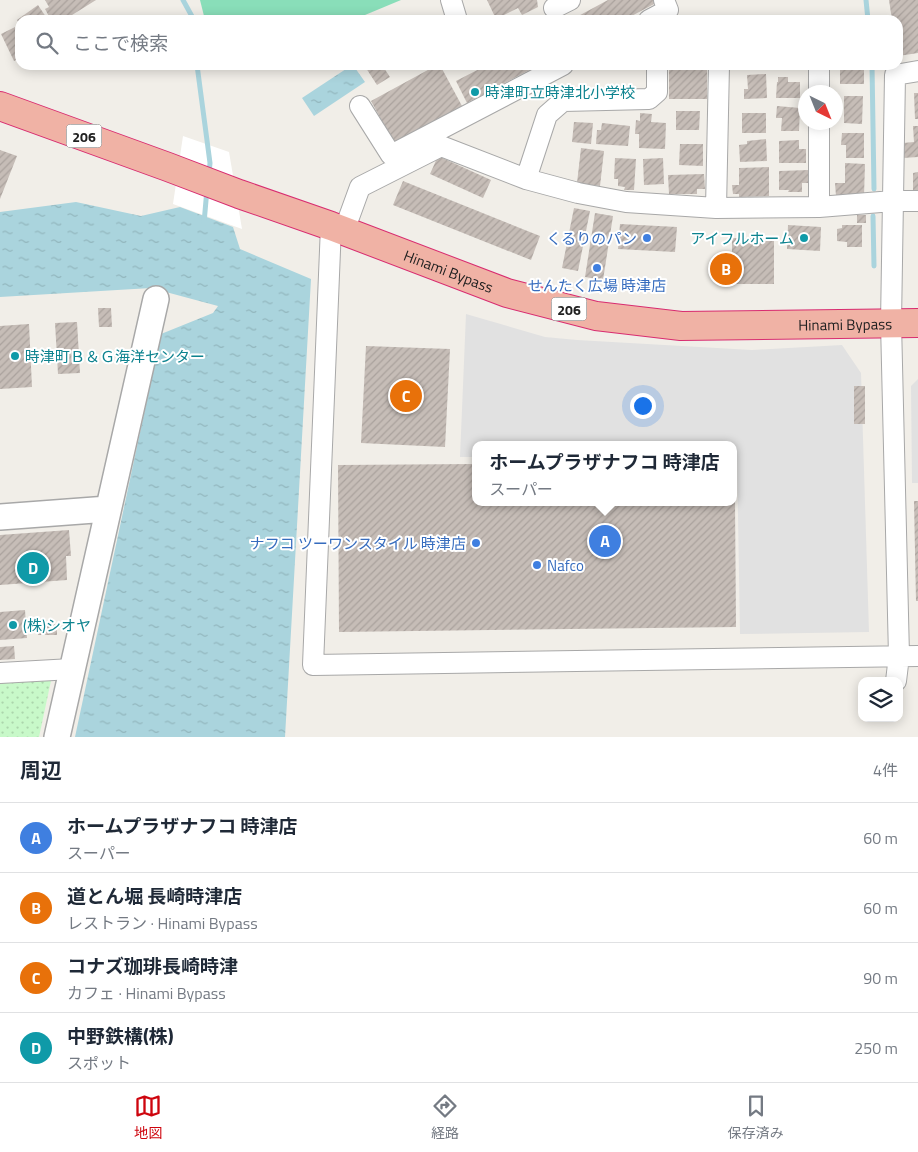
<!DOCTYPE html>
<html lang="ja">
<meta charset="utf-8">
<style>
:root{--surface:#fff;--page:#f6f6f7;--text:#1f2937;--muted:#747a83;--line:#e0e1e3;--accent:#ce050e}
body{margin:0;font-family:"Titillium Web","Noto Sans JP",sans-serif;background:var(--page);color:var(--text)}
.controls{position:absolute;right:15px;bottom:15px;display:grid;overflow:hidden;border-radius:10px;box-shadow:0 2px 12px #0003}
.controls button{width:45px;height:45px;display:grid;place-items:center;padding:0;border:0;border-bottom:1px solid var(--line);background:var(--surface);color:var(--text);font:25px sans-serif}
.compass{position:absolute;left:798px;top:85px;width:45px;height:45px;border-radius:50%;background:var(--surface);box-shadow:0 2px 12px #0003;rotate:137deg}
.you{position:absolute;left:642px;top:405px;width:18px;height:18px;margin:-12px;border:4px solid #fff;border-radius:50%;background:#1a73e8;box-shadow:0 0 0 8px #1a73e833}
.badge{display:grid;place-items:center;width:32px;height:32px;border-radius:50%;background:var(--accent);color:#fff;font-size:16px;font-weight:700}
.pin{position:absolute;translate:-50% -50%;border:2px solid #fff;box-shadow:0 1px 5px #0006}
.popup{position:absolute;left:472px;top:441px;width:265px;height:65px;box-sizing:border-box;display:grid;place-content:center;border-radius:10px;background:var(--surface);filter:drop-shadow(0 1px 4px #0005);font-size:16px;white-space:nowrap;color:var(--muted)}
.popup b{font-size:19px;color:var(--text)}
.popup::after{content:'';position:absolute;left:50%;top:100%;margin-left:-10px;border:10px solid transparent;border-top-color:var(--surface)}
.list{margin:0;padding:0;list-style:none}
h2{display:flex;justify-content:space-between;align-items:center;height:65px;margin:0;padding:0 20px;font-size:21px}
h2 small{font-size:16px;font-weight:400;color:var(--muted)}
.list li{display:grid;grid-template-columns:32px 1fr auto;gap:15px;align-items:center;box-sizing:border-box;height:70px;padding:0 20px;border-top:1px solid var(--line)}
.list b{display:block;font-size:19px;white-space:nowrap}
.list p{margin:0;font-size:16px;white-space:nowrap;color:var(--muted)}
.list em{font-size:16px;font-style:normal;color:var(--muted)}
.icon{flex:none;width:28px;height:28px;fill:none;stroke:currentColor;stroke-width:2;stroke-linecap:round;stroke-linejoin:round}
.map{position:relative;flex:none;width:918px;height:737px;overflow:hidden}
.search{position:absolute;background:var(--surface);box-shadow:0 2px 12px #0003;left:15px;right:15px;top:15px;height:55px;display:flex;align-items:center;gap:12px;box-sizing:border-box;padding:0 18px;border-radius:15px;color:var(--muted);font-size:19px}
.sheet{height:345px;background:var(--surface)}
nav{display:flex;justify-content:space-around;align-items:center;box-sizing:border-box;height:70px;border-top:1px solid var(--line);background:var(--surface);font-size:14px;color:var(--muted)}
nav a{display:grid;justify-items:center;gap:2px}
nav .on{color:var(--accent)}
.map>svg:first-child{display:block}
.park{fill:url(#park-dots)}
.pitch{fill:#89deb9}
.parking{fill:#e1e1e1}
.water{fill:url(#water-ripples)}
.pier{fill:#fff}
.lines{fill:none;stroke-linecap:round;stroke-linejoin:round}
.stream{stroke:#aad4dd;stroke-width:5}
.building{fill:url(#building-hatch)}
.minor-casing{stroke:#a8a8a8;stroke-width:22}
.tertiary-casing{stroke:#a8a8a8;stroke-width:28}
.trunk-casing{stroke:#d82c70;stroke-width:30}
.minor{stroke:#fff;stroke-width:20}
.tertiary{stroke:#fff;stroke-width:25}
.trunk{stroke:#f0b2a5;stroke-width:28}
.culture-dot{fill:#0f9aa8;stroke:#fff;stroke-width:2}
.shop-dot{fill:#3f7fe0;stroke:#fff;stroke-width:2}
.labels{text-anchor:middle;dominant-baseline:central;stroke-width:4;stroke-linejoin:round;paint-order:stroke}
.shield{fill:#fff;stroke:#646464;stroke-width:1}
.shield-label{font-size:14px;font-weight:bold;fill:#212121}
.culture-label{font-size:15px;fill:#0d838f;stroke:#fff;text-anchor:start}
.shop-label{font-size:15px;fill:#366cbe;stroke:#fff;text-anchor:end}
.street-label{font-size:15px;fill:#212121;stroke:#fff}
</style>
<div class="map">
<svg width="918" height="737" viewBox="0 0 918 737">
<defs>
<pattern id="park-dots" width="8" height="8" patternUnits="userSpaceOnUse" patternTransform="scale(1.25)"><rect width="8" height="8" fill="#c8f9c9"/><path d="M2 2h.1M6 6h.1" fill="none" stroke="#acd5ac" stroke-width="1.8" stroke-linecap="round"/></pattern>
<pattern id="water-ripples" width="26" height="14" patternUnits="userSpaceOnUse" patternTransform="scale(1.25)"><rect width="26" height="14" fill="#aad4dd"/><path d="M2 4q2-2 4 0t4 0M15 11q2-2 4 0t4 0" fill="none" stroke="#92b6bd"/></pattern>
<pattern id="building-hatch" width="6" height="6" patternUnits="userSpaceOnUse" patternTransform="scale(1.25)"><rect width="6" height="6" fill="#c6bdb7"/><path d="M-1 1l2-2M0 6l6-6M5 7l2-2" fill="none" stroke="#aaa29d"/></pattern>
</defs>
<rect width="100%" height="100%" fill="#f1eee8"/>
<path class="park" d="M52 676 39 737H0V679Z"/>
<path class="pitch" d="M200 0H401L353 20H205Z"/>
<path class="parking" d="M466 314 545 337 577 340 752 350 842 345 861 373 869 632 740 634 737 456 734 455V445H476V457H460Z
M918 379V483H912L911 386Z"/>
<path class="water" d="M352 65H353L365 82 314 116 302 98Z
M76 202 141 216 180 207 233 227 240 249 311 279 285 737H75L161 334 213 313 218 306 151 288 0 297V212Z"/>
<path class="pier" d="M183 136 229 152 242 229 173 204Z"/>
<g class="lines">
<path class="stream" d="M183 0 194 20
M866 0 868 20
M197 65 210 163 209 174
M872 65 874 189
M873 216 874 266
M204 223 207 189"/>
</g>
<path class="building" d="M45 0H96L64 20H51L45 9 49 7Z
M487 0H537L538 7 522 15 518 8 496 19Z
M608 0H654L656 3 624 20H571Z
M889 0H918V53L898 56V20H892Z
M38 5 48 20H20V25L17 20Z
M15 27 20 37V58L14 61 1 34Z
M364 65H382L390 77 377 85Z
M437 65H440L462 106 394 143 371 101Z
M487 65H539L467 103 456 81Z
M751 65H768V69H751Z
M773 65H796V68L773 69Z
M840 65H864V84H840Z
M669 70H707V99H669Z
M766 74 767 98 744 99V89H748L747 75Z
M778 77H788V82H800V98H776L777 82H778Z
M914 93H918V119H915Z
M844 96H863L862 124 844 123Z
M777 106 800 108 799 131H781L782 118H776Z
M676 111H700L699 130H676Z
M640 113 652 114 651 122 666 123 665 149 639 148V134H635L636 120 640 121Z
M742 113H766V133H742Z
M574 122 593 123 591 144 572 142Z
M602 123 630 126 628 146 596 144 597 130H601Z
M913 126H918V157L903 158V143L914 142Z
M842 133H864V158H846V145H841Z
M766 139 767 161 740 162 739 145 747 144V141Z
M799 140V149H806V163H779V141Z
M680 144H703V166L679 165Z
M581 148 604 151 600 186 577 183Z
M0 150 17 156 0 199Z
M438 156 491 180 483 198 430 174Z
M615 158 636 159 634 190H624L625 187 618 186V179H614Z
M663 158 664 184 644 185 643 159Z
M845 163 865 164 864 196H836L835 183H845Z
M769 167V196L739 197V194H733L732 185H739V168Z
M809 170V183H802V192H788L789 190H779V171Z
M918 172V191H913V173Z
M704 174 705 189H697V194H669L668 175Z
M403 181 540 236 531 260 393 205Z
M574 208 590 211 578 271 562 268Z
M595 213 613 216 603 280 585 277Z
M857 215H866V223H857Z
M620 224 677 227 675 252 618 249Z
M788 225 821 227 820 251 787 249Z
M842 225H862V247H847V242L837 241V229L842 228Z
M732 238H774V284H732Z
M98 308H111L112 327H99Z
M77 322 80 373 58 374 55 323Z
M29 324 32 387 0 389V326Z
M366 346 450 349 445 447 361 443Z
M854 386H865V424H854Z
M476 464V502H735L736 627 339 632 338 465Z
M914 501H918V601H916Z
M69 530 71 556H66L67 580 0 585V535Z
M25 610 27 638 0 640V612Z
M38 624H57V635H38Z
M14 646 15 659 0 660V647Z"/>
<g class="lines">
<g class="minor-casing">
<path id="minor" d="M451 0 457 20
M554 8 570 0
M649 20 668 10 664 0
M819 92V65
M360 106 391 155 563 65
M526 179 547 115 563 101 649 99 657 92V65
M819 207V122
M716 208 719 65
M331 226 313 665 918 656
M344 231 360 187 441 146 526 179 578 193 626 202 716 208 819 207 893 201H918
M0 673 72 669
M896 681 899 656 891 323 895 75 918 71"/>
</g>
<g class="tertiary-casing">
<path id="tertiary" d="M0 517 108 509
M57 737 156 299"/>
</g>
<g class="trunk-casing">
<g id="trunk">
<path id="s1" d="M0 106 168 167 239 194 331 226 507 293 596 316 681 326 918 323"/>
</g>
</g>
<use href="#minor" class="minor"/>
<use href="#tertiary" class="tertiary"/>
<use href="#trunk" class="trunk"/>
</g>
<g class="culture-dot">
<circle cx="475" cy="92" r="5"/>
<circle cx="804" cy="238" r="5"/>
<circle cx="15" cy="356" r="5"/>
<circle cx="13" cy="625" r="5"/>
</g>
<g class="shop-dot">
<circle cx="647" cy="238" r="5"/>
<circle cx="597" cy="268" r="5"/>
<circle cx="476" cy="543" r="5"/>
<circle cx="537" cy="565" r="5"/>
</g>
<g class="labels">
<g class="shield">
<rect x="66.5" y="124.5" width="35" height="23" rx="4"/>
<rect x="551.5" y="297.5" width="35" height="23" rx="4"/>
</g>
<g class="shield-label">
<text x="84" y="136">206</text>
<text x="569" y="309">206</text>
</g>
<g class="culture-label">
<text x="485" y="92">時津町立時津北小学校</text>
<text x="794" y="238" text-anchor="end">アイフルホーム</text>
<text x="25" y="356">時津町Ｂ＆Ｇ海洋センター</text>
<text x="23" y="625">(株)シオヤ</text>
</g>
<g class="shop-label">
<text x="637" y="238">くるりのパン</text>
<text x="597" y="285" text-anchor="middle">せんたく広場 時津店</text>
<text x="466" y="543">ナフコ ツーワンスタイル 時津店</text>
<text x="547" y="565" text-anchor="start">Nafco</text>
</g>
<g class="street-label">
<text stroke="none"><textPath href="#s1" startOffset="478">Hinami Bypass</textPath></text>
<text stroke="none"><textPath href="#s1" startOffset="882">Hinami Bypass</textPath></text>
</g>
</g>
</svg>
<div class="controls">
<button><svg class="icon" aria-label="layers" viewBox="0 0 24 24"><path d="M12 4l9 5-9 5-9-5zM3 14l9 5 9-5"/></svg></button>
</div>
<svg class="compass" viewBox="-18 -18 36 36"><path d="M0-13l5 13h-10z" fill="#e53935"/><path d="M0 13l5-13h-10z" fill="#747a83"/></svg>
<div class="you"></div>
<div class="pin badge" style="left:605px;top:541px;background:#3f7fe0">A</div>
<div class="popup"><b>ホームプラザナフコ 時津店</b>スーパー</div>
<div class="pin badge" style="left:726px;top:269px;background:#e8710a">B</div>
<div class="pin badge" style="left:406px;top:396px;background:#e8710a">C</div>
<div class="pin badge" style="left:33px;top:568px;background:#0f9aa8">D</div>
<div class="search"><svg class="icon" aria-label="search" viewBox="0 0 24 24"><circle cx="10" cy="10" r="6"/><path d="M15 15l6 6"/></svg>ここで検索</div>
</div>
<section class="sheet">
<h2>周辺<small>4件</small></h2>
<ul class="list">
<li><span class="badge" style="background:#3f7fe0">A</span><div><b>ホームプラザナフコ 時津店</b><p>スーパー</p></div><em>60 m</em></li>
<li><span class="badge" style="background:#e8710a">B</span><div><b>道とん堀 長崎時津店</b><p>レストラン · Hinami Bypass</p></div><em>60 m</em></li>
<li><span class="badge" style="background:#e8710a">C</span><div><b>コナズ珈琲長崎時津</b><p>カフェ · Hinami Bypass</p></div><em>90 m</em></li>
<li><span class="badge" style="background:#0f9aa8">D</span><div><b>中野鉄構(株)</b><p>スポット</p></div><em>250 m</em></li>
</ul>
</section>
<nav>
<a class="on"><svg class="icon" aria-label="map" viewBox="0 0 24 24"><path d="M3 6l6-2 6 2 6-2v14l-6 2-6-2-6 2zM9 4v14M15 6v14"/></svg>地図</a>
<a><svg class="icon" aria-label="directions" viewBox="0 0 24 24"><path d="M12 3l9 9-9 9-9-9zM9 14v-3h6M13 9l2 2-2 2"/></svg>経路</a>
<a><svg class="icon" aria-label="saved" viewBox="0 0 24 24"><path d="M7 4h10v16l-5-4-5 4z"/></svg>保存済み</a>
</nav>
